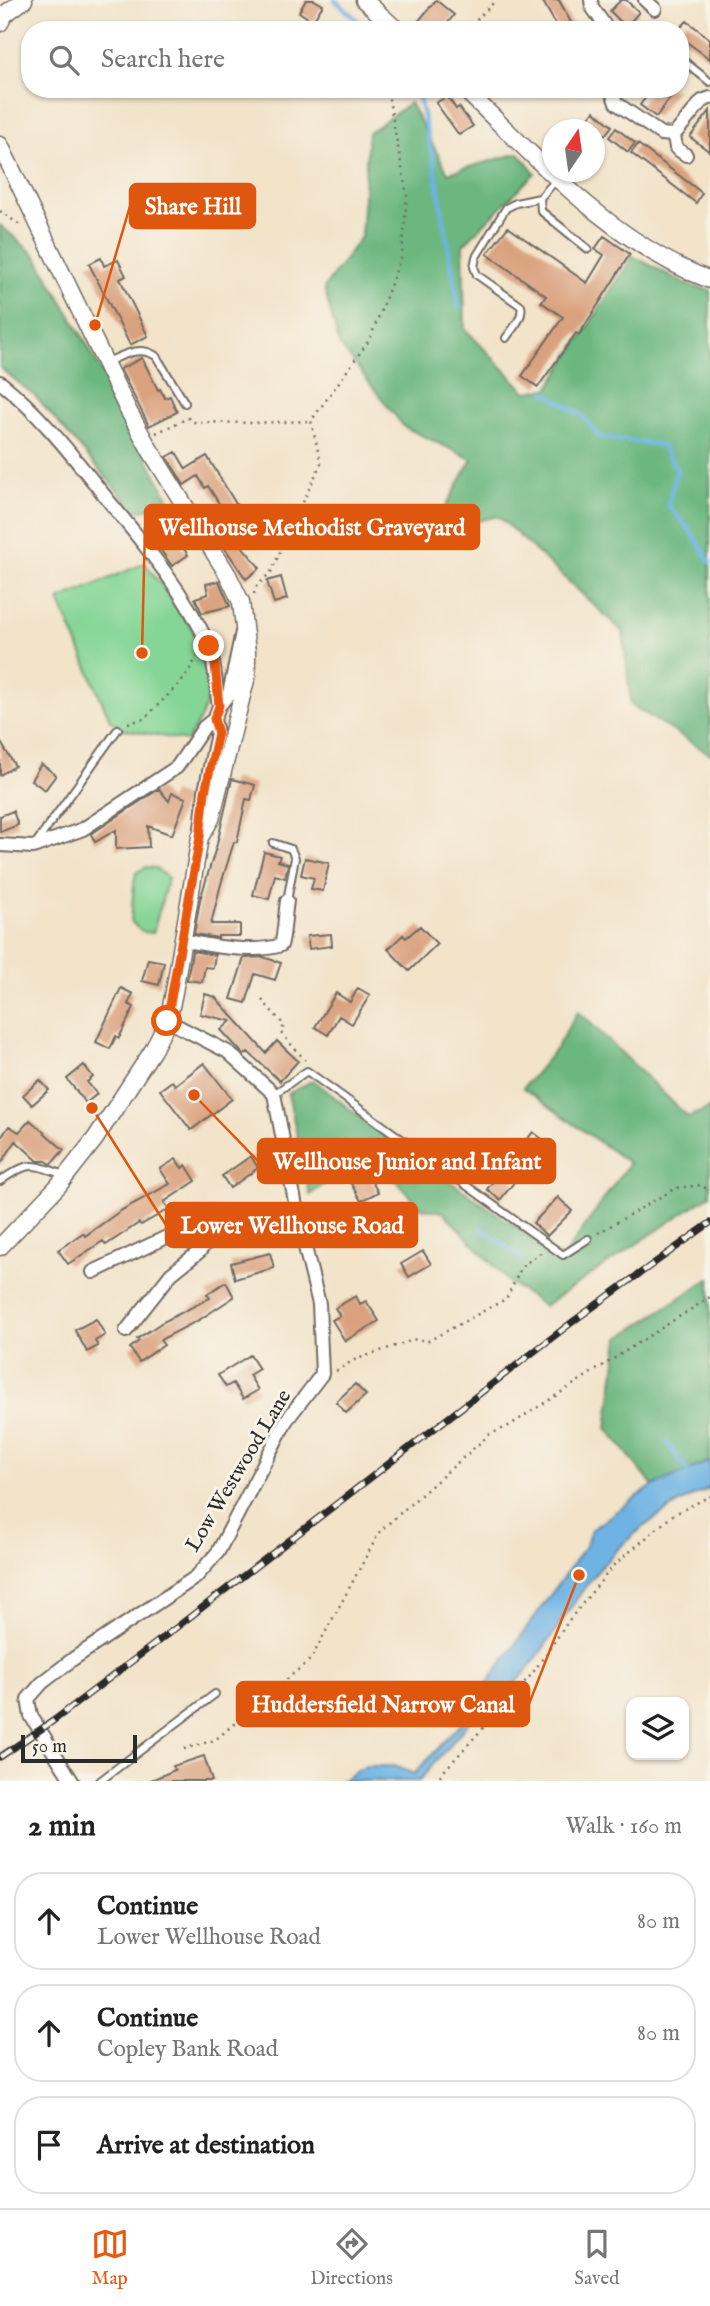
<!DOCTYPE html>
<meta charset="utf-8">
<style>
:root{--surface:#fff;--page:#f6f6f6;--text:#222;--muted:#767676;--line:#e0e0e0;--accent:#ea580c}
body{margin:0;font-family:"IM FELL English",serif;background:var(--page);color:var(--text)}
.controls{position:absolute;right:21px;bottom:21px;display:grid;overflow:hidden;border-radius:14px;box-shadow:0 2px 5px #0004}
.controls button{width:63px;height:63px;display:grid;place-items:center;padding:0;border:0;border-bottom:2px solid var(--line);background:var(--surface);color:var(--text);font:35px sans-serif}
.compass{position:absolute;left:542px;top:119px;width:63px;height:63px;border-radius:50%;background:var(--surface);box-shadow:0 2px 5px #0004;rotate:13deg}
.scale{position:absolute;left:21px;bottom:18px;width:116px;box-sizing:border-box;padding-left:7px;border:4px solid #2b2b2b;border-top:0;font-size:19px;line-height:24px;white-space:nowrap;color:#2b2b2b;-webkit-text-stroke:5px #f7f3e8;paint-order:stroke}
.stop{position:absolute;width:21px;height:21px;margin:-16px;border:5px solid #ea580c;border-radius:50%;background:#fff}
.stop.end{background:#ea580c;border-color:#fff;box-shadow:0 2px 7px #0008}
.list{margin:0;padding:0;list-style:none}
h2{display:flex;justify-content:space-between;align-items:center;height:91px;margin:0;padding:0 28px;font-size:30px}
h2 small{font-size:23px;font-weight:400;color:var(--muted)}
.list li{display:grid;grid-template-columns:46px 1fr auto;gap:21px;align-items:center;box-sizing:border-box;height:98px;margin:0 14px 14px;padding:0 14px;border:2px solid var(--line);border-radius:28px}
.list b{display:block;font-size:26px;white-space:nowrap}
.list p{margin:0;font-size:23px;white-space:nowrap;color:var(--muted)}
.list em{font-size:23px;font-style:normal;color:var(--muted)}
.icon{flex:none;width:38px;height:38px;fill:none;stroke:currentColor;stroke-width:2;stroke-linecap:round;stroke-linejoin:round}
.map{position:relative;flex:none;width:710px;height:1781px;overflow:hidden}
.search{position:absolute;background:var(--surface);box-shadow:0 2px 5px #0004;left:21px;right:21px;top:21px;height:77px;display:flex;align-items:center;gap:18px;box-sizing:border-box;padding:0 24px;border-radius:28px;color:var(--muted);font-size:26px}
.sheet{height:427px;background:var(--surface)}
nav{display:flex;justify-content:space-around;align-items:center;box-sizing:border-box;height:98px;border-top:2px solid var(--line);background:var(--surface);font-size:19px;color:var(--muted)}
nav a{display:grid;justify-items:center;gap:4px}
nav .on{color:var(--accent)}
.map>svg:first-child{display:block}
.green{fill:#85d696;stroke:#588060;stroke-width:2}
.forest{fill:#6cb77f;stroke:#4c7155;stroke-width:2}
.water{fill:#6eb3e4;stroke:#4c6f88;stroke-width:2}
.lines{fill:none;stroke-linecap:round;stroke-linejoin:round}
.stream{stroke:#6eb3e4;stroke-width:4.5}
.building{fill:#daa17e}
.service-casing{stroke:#716b62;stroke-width:10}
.minor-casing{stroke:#716b62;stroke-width:16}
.tertiary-casing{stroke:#716b62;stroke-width:19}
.path{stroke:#716b62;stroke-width:2.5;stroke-dasharray:2 5;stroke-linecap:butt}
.service{stroke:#fff;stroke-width:6}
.minor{stroke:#fff;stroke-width:12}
.tertiary{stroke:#fff;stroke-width:16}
.rail-casing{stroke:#2b2b2b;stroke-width:7}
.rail{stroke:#f7f3e8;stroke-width:4.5;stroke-dasharray:13;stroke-linecap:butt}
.route{stroke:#ea580c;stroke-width:9}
.labels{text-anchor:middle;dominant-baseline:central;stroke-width:6;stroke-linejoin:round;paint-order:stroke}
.street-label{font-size:21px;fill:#2b2b2b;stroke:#f7f3e8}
.leader{fill:none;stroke:#df570e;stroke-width:2.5}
.callout-dot{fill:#df570e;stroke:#f7f3e8;stroke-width:2.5}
.callout{fill:#df570e;stroke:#df570e;stroke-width:2.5}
.callout-label{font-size:23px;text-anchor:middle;font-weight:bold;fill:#fff}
</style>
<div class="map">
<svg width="710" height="1781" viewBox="0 0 710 1781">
<rect width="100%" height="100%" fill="#f7f3e8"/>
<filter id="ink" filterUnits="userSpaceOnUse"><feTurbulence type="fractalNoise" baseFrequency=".0143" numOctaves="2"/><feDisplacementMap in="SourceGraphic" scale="14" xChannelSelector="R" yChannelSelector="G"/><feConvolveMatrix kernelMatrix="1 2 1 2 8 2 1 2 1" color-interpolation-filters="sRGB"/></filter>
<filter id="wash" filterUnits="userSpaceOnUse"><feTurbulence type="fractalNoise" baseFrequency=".00686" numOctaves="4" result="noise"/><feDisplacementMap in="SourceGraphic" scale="28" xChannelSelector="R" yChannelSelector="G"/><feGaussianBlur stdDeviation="1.57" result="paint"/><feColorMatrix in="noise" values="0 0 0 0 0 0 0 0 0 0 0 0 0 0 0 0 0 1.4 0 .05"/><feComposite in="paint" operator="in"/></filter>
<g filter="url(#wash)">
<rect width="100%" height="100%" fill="#f2e3c9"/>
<path class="green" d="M145 563C168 596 212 644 209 686 208 707 198 724 187 741L123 729 110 720 59 600Z
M146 867 155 868 168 878 153 933C143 934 137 928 131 921 133 905 132 889 136 873Z"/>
<path class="forest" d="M410 103 448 173 519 153 535 173 463 245 465 329 526 392 548 389 633 256 690 286 710 290V754L631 705 623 632 498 516 432 532 472 459 404 427 339 344 324 288 361 237 368 133Z
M0 225 36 256 88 346 172 505 135 511 35 396 0 368Z
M578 1011 688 1117 710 1108V1195L544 1306 510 1283 443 1212 421 1208 383 1166 352 1163 310 1195 288 1094 313 1080 375 1129 562 1259 629 1163 523 1088 555 1050Z
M710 1278V1461L653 1486 607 1428 619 1338Z"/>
<path class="water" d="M710 1461V1488C664 1508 623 1538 592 1578 556 1624 529 1686 475 1715L419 1781H341L366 1766H395L414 1774 474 1710V1702L586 1545 591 1530 632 1500 653 1486Z"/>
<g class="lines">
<path class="stream" d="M335 0 368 30
M417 89 434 163 459 308
M545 392 584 417 599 437 661 445 677 470 668 506 690 530 710 562
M482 1229 523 1259
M667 1443 691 1476"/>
</g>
<g id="blocks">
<path class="building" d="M306 0H314L323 5 313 21 299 12Z
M436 0 454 15 442 30H411Z
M542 0H559L575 30H559Z
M621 0H626L639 12 626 27 610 11Z
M687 21 710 39V59L680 37V28Z
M652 89H677L656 117 640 105Z
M447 96 456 109 459 107 473 126 459 135 436 103Z
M594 111 612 126 605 135 587 120Z
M710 111V152L690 137Z
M616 128 635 143 628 152 609 137Z
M638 144 702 193 696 203 631 153Z
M508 227 587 283 604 255 595 249 604 236 630 254 579 335 576 333 538 387 522 376 563 317 541 302 546 296 487 254Z
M101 258 104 266 118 260 126 276 120 279 148 336 130 345 89 264Z
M142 358 158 390 160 389 165 398 170 396 177 412 149 426 120 369Z
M176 452 186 469 207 456 242 514 230 521 208 486 205 488 198 476 184 485 167 457Z
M220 519 260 568 246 579 209 525Z
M168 527 188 555 172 566 160 549 163 547 155 536Z
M281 577 287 599 274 603 267 581Z
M219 581 230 606 202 613 195 598 208 594 206 584Z
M0 741 15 766 0 775Z
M41 764 56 775 45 790 31 780Z
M232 779 255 785 251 800 246 799 237 842H234L221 884 211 924H240V936H218V938L194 934 200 900 217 844Z
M159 789 169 801 172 793 186 798 172 835 148 826 149 847 116 849V830L95 842 91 834Z
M13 811 18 825 0 832V816Z
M264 852 280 856 278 861 288 864 285 878 275 875 269 899 253 895Z
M305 858 329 863 323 891 311 889 314 878 301 875Z
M420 926 437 944 409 971 388 949 403 935 406 938Z
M331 934 332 946 309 949 307 936Z
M192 951 215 955 213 968 205 967 202 982 187 980Z
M263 957 281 963 275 980 255 974 246 1003 231 999 244 958Z
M148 959 164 962 159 985 142 981Z
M121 988 133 994 128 1004 134 1007 119 1038 116 1036 110 1049 96 1042Z
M358 988 370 995 352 1024 339 1016 328 1035 315 1027 336 993 350 1002Z
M205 994 215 997 266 1053 277 1041 298 1061 280 1081 248 1052 244 1055 221 1030 231 1021 200 1014Z
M204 1063 232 1099 191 1130 160 1090 172 1081 175 1085Z
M84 1065 93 1077 87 1082 97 1094 86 1103 67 1079Z
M40 1080 49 1090 32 1105 23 1095Z
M30 1120 64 1150 51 1164 46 1161H38L16 1141 0 1165V1139L9 1126 19 1132Z
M533 1132 546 1142 500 1200 487 1189Z
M251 1156 258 1168 230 1188 222 1176Z
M176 1159 182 1168 186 1165 196 1181 164 1202 169 1209 141 1225 139 1223 106 1245 103 1241 68 1264 58 1250 83 1233 85 1236 120 1211 170 1184 160 1169Z
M368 1175 378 1192 361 1201 351 1184Z
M558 1197 572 1211 547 1236 533 1223Z
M423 1251 431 1264 409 1277 401 1264Z
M270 1253 274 1268 235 1279 231 1263Z
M226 1282 234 1297 199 1320 160 1340 164 1345 139 1362 130 1348 139 1341 137 1339 161 1323 210 1298 207 1294Z
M356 1296 360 1304 366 1301 379 1321 345 1341 332 1320 340 1316 335 1308Z
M96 1319 105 1335 95 1341 98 1346 87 1352 75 1330Z
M250 1355 259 1369 249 1375 258 1390 243 1399 233 1383 226 1387 218 1375Z
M355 1384 366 1395 346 1413 336 1402Z
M204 1756 212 1781H149L175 1770 173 1766Z"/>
</g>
</g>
<g filter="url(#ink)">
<use href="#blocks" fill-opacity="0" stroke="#716b62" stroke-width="2"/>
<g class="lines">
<g class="service-casing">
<path id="service" d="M680 58 710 82
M540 198 541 211 588 249
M506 338C512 329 524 318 521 306L477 275 474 267 476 257 506 208 516 203 540 198 557 179
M107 362C124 355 139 345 156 356L185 403
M36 843 118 729
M273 843 291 849 295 858 287 901
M274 1094 307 1071 563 1255 588 1239
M0 1181C31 1160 31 1164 65 1175
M100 1781 215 1694"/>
</g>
<g class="minor-casing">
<path id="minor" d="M591 0 592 7 608 30
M645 0 655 9
M611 89 616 103 661 134 674 135 702 101 710 98
M674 135 676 148 686 155
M0 382C41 414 75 459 108 500 144 544 184 591 208 644 216 664 215 685 219 706
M200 837 205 791 217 733 214 719 219 706 229 694 242 632
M0 845 33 847 83 829 177 767 204 727 214 719
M183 940C209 946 255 954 281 945 284 938 285 912 287 901
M93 1272 190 1226 219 1222
M126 1331 171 1274 200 1251 219 1222 300 1227
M72 1781 31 1716 28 1699 42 1683 73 1659 196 1577 218 1552 286 1421 322 1374 319 1304 300 1227 274 1094 228 1052 168 1021"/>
</g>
<g class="tertiary-casing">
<path id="tertiary" d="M364 0 397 30
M0 23 5 14 24 0
M464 89C539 160 612 243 710 280
M0 145 128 410 150 450 228 575 241 602 247 652V676L211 819 200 837 174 992 168 1021 153 1050 95 1139 58 1186 0 1247"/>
</g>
<path class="path" d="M467 30 496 0
M0 211 20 225
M156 433 188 418 194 422 252 423 311 421
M254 594 256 587 271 572 321 463 311 421 370 339 402 255 407 195 387 89
M128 723 144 719 184 679 197 657
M262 1000 284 1025 281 1033 305 1060
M598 1233 676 1188 701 1185 710 1191
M336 1371 354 1360 416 1339 428 1341 506 1299 522 1266 542 1252
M386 1694C412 1696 439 1696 463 1709 471 1713 477 1721 485 1726
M184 1749 215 1740 311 1659 380 1531 490 1434 507 1427 710 1297
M435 1781 532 1674 570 1619 614 1565 673 1515 710 1496"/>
<use href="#service" class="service"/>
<use href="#minor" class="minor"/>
<use href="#tertiary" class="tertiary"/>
<g class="rail-casing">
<path id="rail" d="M0 1757 53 1721 177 1627 575 1320 710 1223"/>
</g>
<use href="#rail" class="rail"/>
</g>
</g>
<g class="lines" filter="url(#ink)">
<path class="route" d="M167 1021 200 837 205 792 218 733 214 719 219 706 215 664 209 646"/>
</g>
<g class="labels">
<g class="street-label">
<text transform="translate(239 1471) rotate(-59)">Low Westwood Lane</text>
</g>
</g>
<path class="leader" d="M95 325L130 206M142 653L145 527M194 1095L258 1161M92 1108L166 1225M579 1575L529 1704"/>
<g class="callout-dot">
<circle cx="95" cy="325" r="7"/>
<circle cx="142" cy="653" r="7"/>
<circle cx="194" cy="1095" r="7"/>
<circle cx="92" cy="1108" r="7"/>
<circle cx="579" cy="1575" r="7"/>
</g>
<g class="callout">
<rect x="130" y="184" width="125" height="44" rx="7"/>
<rect x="145" y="505" width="334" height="44" rx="7"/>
<rect x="258" y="1139" width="297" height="44" rx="7"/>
<rect x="166" y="1203" width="251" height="44" rx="7"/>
<rect x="237" y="1682" width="292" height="44" rx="7"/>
</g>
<g class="callout-label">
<text x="193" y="214">Share Hill</text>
<text x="312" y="535">Wellhouse Methodist Graveyard</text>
<text x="407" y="1169">Wellhouse Junior and Infant</text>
<text x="292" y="1233">Lower Wellhouse Road</text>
<text x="383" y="1712">Huddersfield Narrow Canal</text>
</g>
</svg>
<div class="controls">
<button><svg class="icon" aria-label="layers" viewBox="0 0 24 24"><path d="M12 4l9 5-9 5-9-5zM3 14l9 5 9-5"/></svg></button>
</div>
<svg class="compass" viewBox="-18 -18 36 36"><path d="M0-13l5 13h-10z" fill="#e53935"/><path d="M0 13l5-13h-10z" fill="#767676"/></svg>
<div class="scale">50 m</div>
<div class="stop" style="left:167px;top:1021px"></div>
<div class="stop end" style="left:209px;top:646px"></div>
<div class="search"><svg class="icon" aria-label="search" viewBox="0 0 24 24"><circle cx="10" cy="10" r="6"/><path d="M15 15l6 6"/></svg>Search here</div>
</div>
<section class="sheet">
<h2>2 min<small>Walk · 160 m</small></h2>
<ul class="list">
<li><svg class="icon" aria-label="ahead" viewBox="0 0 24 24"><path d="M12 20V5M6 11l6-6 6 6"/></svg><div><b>Continue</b><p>Lower Wellhouse Road</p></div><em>80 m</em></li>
<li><svg class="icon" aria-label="ahead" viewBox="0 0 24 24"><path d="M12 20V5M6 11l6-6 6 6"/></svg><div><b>Continue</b><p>Copley Bank Road</p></div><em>80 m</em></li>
<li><svg class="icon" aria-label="arrive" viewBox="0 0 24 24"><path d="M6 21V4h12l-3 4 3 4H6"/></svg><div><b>Arrive at destination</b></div></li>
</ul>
</section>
<nav>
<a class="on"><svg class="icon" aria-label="map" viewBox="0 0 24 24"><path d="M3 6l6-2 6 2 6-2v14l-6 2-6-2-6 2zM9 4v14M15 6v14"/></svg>Map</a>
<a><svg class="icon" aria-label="directions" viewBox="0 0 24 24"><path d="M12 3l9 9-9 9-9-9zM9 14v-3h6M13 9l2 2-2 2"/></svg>Directions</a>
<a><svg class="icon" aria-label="saved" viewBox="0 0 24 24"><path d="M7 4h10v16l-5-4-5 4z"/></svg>Saved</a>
</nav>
